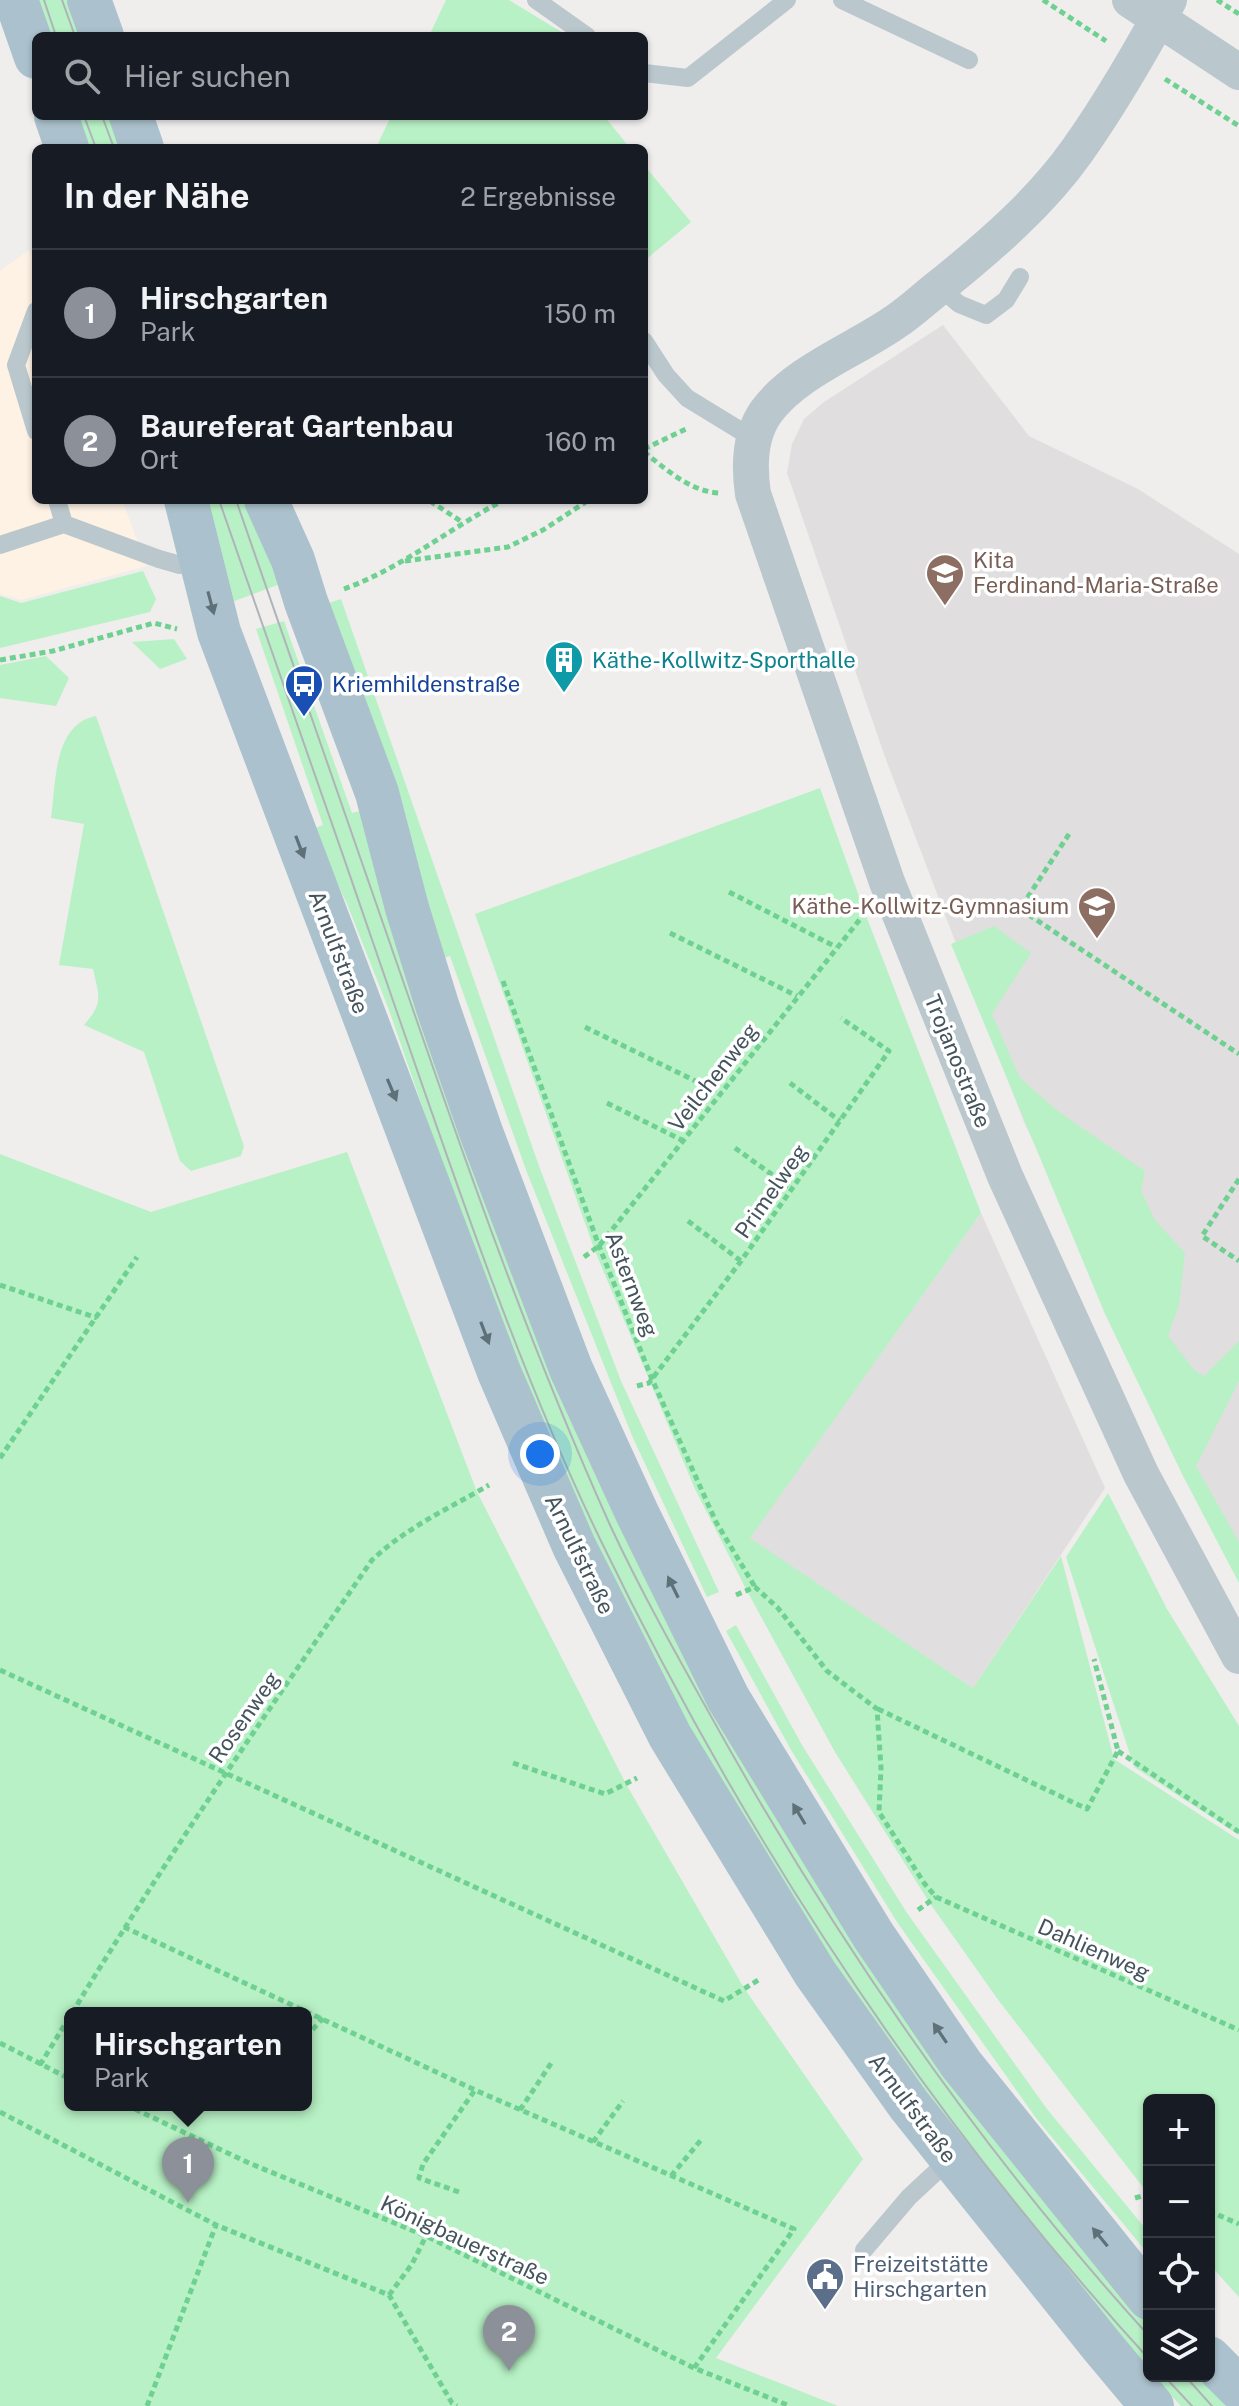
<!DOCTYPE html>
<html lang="de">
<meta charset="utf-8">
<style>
:root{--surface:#171b24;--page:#20242c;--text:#f1f3f6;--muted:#9ea1a6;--line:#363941;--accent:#8c9099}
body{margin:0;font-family:"Public Sans",sans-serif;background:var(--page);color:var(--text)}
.controls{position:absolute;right:24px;bottom:24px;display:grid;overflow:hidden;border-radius:12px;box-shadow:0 2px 6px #0004}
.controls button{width:72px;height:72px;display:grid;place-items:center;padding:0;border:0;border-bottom:2px solid var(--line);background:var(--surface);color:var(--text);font:40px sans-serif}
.you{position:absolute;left:540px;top:1454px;width:28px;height:28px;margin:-20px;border:6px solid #fff;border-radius:50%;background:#1a73e8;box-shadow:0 0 0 12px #1a73e833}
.badge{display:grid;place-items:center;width:52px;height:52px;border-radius:50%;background:var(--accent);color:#fff;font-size:26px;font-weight:700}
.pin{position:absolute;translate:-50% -66px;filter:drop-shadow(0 2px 4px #0008)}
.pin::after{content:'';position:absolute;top:42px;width:28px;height:24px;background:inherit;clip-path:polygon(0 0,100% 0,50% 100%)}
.popup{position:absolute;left:64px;top:2007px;width:248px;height:104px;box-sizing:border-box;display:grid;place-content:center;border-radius:12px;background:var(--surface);filter:drop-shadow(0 2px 6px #0005);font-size:26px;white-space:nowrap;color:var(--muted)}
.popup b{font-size:30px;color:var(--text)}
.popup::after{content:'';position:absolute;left:50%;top:100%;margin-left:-16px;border:16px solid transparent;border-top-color:var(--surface)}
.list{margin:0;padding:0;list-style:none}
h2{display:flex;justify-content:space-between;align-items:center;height:104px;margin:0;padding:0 32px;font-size:34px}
h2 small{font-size:26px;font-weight:400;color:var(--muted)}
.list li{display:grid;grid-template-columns:52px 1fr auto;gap:24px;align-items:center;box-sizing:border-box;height:128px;padding:0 32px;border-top:2px solid var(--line)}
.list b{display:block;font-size:30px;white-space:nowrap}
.list p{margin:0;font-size:26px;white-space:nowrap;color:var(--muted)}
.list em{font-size:26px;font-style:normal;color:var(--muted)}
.icon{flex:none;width:44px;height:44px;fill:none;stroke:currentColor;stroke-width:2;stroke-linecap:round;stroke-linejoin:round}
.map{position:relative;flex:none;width:1239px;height:2406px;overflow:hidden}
.search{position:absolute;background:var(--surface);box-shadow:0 2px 6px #0004;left:32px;top:32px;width:616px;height:88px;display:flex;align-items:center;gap:20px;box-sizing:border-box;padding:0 28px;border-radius:12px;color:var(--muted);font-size:30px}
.panel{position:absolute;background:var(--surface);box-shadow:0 2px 6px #0004;left:32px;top:144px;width:616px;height:360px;border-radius:12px}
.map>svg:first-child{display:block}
.commercial{fill:#fdf2e4}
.education{fill:#e1dedf}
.green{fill:#b8f1c5;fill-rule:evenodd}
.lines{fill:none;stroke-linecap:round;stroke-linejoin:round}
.path{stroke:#6ed191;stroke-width:5;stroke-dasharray:6 4;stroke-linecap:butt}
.service{stroke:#bac8cd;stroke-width:18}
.minor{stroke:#bac8cd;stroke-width:36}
.primary{stroke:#abc2ce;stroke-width:44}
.tram{stroke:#afb4b8;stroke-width:2}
.oneway{fill:#5e7078}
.labels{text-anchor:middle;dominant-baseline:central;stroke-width:7;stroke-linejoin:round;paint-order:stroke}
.education-label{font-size:22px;fill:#785e54;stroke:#fff;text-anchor:start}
.culture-label{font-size:22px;fill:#0d838f;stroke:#fff;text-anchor:start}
.transit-label{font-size:22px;fill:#164399;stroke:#fff;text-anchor:start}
.street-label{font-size:22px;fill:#44545c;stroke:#fff}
.service-label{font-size:22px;fill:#4e5e75;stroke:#fff;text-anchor:start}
</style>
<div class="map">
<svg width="1239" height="2406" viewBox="0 0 1239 2406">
<rect width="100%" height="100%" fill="#f0eded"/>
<path class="commercial" d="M29 250 36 268V500H122L147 566 21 600 0 594V271Z"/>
<path class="education" d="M943 325 1029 436 1138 489 1239 554V1569L1024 1122 885 757 787 473 792 444 804 419 824 402Z
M981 1213 1105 1488 973 1688 749 1538Z"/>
<path class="green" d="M34 0H71L83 36H47Z
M446 0H509L568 36H429Z
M75 116H111L122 148H85Z
M391 116H604L630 148H376Z
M644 165 691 222 644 261Z
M204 500H247L283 583 232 602Z
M143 571 156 599 150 612 0 648V596L21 603Z
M341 599 539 1166 621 1381 719 1592 707 1597 633 1438 526 1170 450 956 441 959 329 603Z
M284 621 352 813 364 810 621 1523 1149 2321V2371L920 2096 741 1824 588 1539 456 1204 389 1010 347 904 312 829 323 825 256 629Z
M174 639 187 659 160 669 132 642Z
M46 656 69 678 56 706 0 698V665Z
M96 716 244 1146 241 1156 191 1171 180 1161 144 1052 84 1025C104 1002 99 997 93 969L59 965 84 824 51 818C56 784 53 724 96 716Z
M820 788 865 913 981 1213 750 1538 973 1688 1061 1556 1114 1759 1239 1840V2297L1209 2264V2100H1149V2195L999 2001 929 1902 835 1752 747 1591 695 1489 595 1251 475 914Z
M994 926 1031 953 992 1014 1020 1078 1059 1112 1145 1171 1141 1191 1155 1220 1185 1253 1179 1305 1168 1336 1194 1370 1204 1376 1239 1341V1381L1196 1466 1239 1542V1583L1183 1476 1105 1314 951 944Z
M347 1152 477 1492 626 1784 744 1988 863 2159 716 2358 838 2406H0V1154L151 1212ZM306 2013V2105H70V2013Z
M1108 1493 1167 1609 1239 1726V1835L1134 1767 1066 1557Z
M736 1625 802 1745 907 1913 1047 2109 1149 2233V2255L1036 2118 897 1922 791 1750 726 1631Z
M1153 2376H1199L1228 2406H1181Z"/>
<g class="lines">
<path class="path" d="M1043 0 1106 41
M1217 0 1239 14
M1165 79 1239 126
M644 449 686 429
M644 452C666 469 689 491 719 493
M430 501 462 522
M405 561 508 547 543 530 589 500
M344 589C402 568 450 528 504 500
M0 660 53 651 154 623 177 629
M1069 834 1020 909 1239 1054
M729 892 836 947
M670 933 797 996
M503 981 599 1246 652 1379 716 1522 755 1587
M585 1027 722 1094
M790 1083 840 1121
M607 1103 684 1141
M735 1148 792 1189
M1239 1179 1202 1236 1239 1261
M688 1221 741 1261
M584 1257 599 1246 861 918
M0 1285 97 1318
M637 1386 649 1383 741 1261 889 1051 841 1018
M0 1458 137 1257
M736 1595 755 1587 778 1608 827 1671 877 1709 881 1768 879 1812 924 1883 936 1897 1239 2030
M0 1670 724 2001 760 1979
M878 1709 1087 1809 1118 1751 1094 1659
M1118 1751 1239 1832
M513 1763 605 1794 637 1778
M918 1910 936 1897
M124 1927 475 2090 794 2229 694 2368
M72 2013C166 1858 269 1709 372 1560 407 1527 448 1509 489 1485
M306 2037 323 2018
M0 2043 70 2079
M40 2065 70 2016
M126 2105 249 2163 426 2236 694 2368 790 2406
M520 2110 552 2062
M0 2112 216 2225 389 2295 452 2403 457 2406
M593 2142 623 2101
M671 2176 701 2140
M459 2192 419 2178 423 2164 475 2090
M1135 2198 1149 2194
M1209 2211 1239 2224
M389 2295 412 2264 426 2236
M147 2406 216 2225"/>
<path class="service" d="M536 0 587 36
M842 0 969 60
M644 73 688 78 787 0
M939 287 959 304 986 315 1006 300 1020 277
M36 311 16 365 36 431
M644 341 666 375 687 398 754 439
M57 500 64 524 159 559 180 565 200 561
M0 545 64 524
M864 2250 909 2197 951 2158"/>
<path class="minor" d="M1130 0 1239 72
M1169 0C1140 52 1111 103 1077 151 1041 202 991 245 943 284 927 296 912 311 895 322 855 350 795 372 766 412 749 436 749 467 753 494L887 882 1005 1176 1141 1474 1239 1656"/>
<path class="primary" d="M16 0 36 57
M89 0 102 36
M56 116 67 148
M131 116 142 148
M186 500 219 632 499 1372 574 1546 670 1736 815 1973 909 2105 1101 2345 1152 2406
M266 500 293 560 306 602 377 793 407 908 438 1008 481 1132 571 1369 637 1513 728 1698 873 1935 961 2064 1149 2298
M1209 2358 1239 2388"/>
<path class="tram" d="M44 0 56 36
M62 0 75 36
M84 116 96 148
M102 116 114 148
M219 500C279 673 340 845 399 1018 460 1193 519 1371 600 1539 743 1836 926 2115 1149 2359
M236 500C294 667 352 834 410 1001 471 1178 533 1354 610 1525 642 1594 680 1661 717 1727 839 1946 981 2151 1149 2336
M1164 2376 1192 2406
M1185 2376 1212 2406"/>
</g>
<defs><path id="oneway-solid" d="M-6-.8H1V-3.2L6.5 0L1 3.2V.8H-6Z" transform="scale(2)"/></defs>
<g class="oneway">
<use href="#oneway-solid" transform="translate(211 603) rotate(75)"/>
<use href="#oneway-solid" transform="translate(300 847) rotate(69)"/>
<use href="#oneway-solid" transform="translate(392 1090) rotate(67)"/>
<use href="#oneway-solid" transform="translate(485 1333) rotate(69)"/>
<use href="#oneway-solid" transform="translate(673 1587) rotate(-116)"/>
<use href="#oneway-solid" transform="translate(799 1814) rotate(-121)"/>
<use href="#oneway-solid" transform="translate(940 2033) rotate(-124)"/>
<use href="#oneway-solid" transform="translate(1100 2237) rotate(-129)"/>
</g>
<defs>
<g id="school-pin" transform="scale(2)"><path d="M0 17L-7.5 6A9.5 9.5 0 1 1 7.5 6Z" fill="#8d6e63" stroke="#fff"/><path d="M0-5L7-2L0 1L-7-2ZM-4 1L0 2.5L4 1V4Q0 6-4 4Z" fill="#fff"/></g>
<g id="building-pin" transform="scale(2)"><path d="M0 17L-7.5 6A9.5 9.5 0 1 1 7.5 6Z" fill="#0f9aa8" stroke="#fff"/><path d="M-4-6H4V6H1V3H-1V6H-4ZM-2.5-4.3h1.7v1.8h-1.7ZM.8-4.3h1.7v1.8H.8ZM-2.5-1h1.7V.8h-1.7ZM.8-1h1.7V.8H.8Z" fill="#fff"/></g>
<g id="bus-pin" transform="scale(2)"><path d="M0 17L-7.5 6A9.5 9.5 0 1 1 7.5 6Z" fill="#1a4fb4" stroke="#fff"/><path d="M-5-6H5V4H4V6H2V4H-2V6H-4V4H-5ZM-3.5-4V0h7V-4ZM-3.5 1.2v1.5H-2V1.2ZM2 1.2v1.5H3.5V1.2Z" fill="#fff"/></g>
<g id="civic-pin" transform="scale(2)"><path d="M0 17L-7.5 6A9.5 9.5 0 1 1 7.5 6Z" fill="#5c6f8a" stroke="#fff"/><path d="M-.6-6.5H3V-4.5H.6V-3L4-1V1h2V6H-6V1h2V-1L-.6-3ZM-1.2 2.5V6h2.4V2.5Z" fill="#fff"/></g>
</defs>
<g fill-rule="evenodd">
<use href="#school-pin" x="945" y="573"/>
<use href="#building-pin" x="564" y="660"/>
<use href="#bus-pin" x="304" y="684"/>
<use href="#school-pin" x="1097" y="906"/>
<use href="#civic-pin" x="825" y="2277"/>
</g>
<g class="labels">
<g class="education-label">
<text x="973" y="560">Kita<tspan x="973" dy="25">Ferdinand-Maria-Straße</tspan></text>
<text x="1069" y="906" text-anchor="end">Käthe-Kollwitz-Gymnasium</text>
</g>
<g class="culture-label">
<text x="592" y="660">Käthe-Kollwitz-Sporthalle</text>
</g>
<g class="transit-label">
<text x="332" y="684">Kriemhildenstraße</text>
</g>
<g class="street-label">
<text transform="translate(339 952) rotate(69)">Arnulfstraße</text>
<text transform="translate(958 1061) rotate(68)">Trojanostraße</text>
<text transform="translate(713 1077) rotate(-52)">Veilchenweg</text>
<text transform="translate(771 1191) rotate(-55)">Primelweg</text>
<text transform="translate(632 1284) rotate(69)">Asternweg</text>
<text transform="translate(580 1554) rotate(64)">Arnulfstraße</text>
<text transform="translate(244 1717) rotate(-55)">Rosenweg</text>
<text transform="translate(1094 1949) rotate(24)">Dahlienweg</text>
<text transform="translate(913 2108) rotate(53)">Arnulfstraße</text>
<text transform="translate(465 2240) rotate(25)">Königbauerstraße</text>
</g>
<g class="service-label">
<text x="853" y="2264">Freizeitstätte<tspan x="853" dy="25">Hirschgarten</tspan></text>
</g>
</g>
</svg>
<div class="controls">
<button>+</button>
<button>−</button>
<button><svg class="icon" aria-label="locate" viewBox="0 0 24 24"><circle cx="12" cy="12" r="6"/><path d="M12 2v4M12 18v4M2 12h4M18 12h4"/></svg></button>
<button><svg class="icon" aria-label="layers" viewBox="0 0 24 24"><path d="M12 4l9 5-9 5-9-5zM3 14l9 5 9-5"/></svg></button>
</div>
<div class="you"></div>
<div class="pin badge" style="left:188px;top:2203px">1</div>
<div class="popup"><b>Hirschgarten</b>Park</div>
<div class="pin badge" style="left:509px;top:2371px">2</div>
<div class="search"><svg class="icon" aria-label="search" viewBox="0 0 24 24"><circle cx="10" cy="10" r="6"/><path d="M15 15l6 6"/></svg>Hier suchen</div>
<section class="panel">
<h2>In der Nähe<small>2 Ergebnisse</small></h2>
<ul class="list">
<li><span class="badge">1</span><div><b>Hirschgarten</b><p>Park</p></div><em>150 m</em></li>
<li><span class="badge">2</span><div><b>Baureferat Gartenbau</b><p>Ort</p></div><em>160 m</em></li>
</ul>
</section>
</div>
